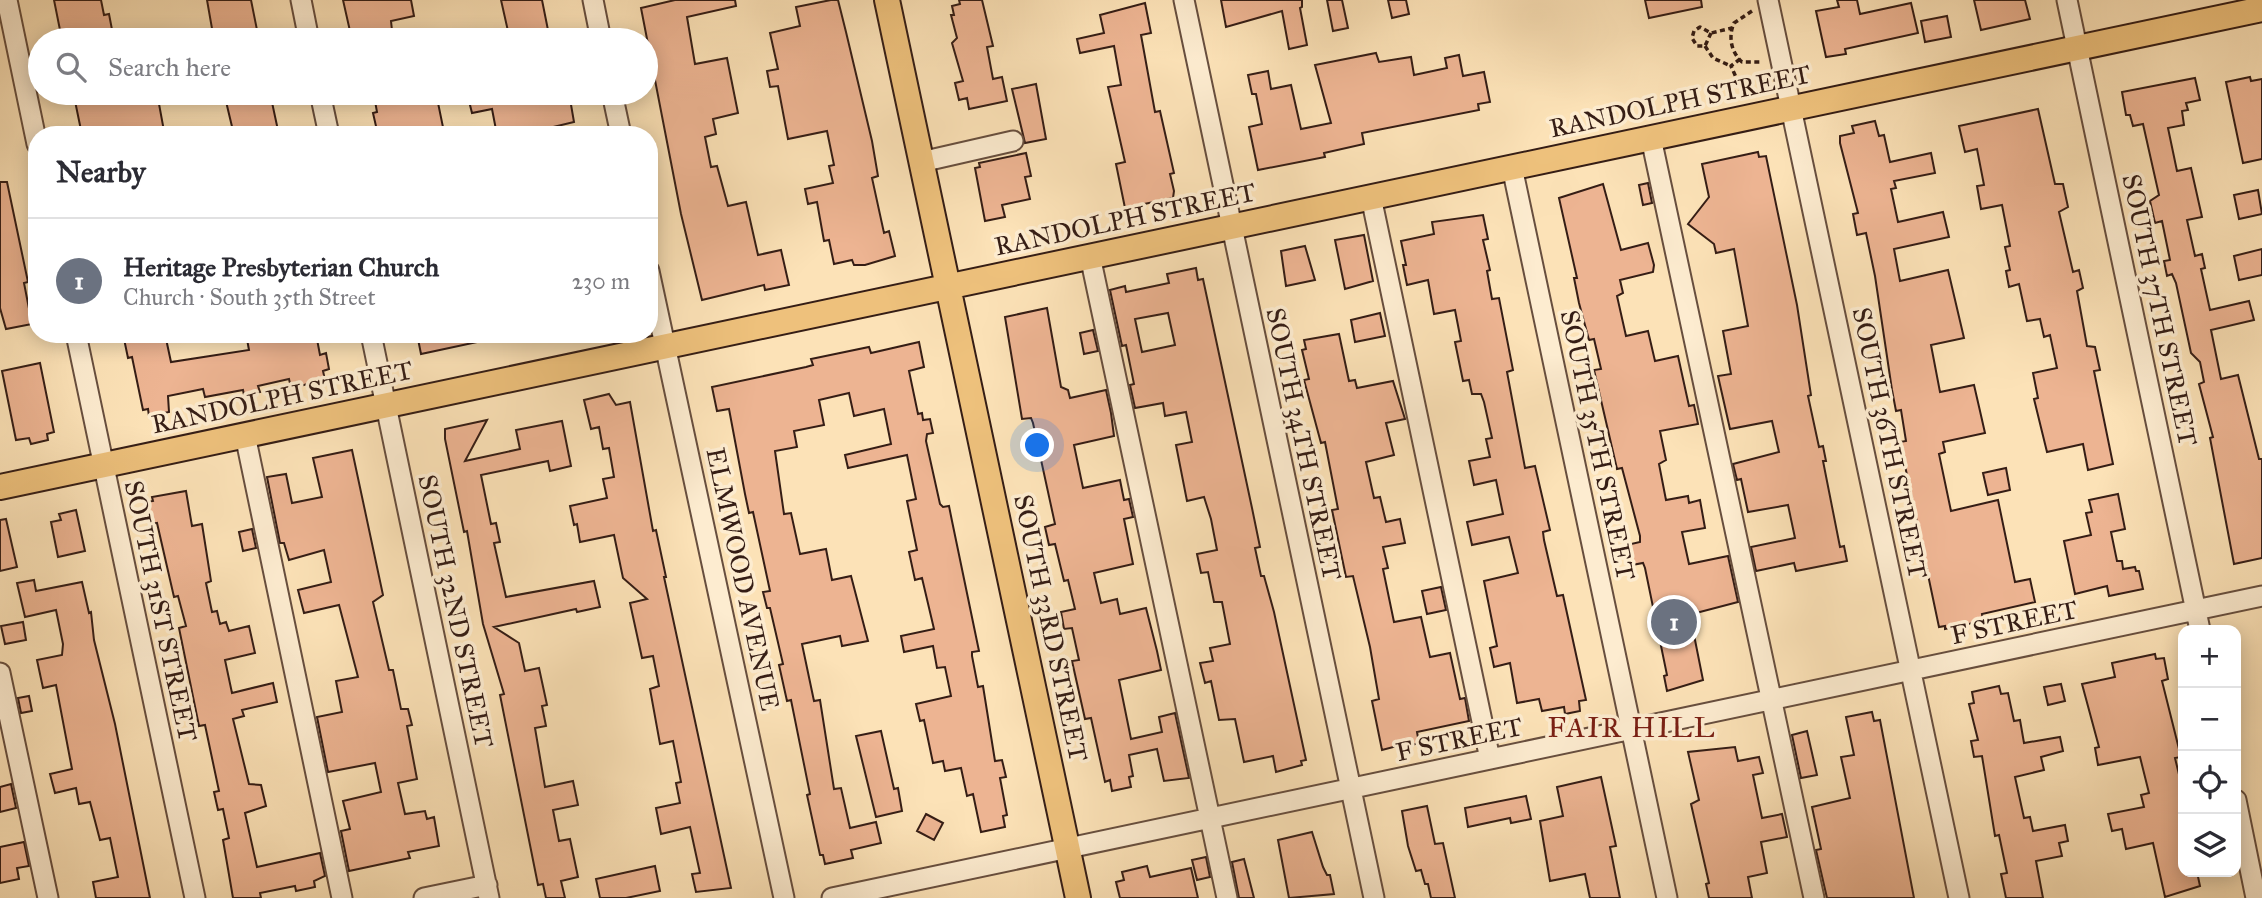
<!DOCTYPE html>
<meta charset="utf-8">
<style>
:root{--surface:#fff;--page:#f7f7f7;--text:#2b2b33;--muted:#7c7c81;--line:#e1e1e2;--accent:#111827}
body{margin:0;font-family:"IM FELL Great Primer",serif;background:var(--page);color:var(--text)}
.controls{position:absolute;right:21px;bottom:21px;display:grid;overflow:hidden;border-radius:14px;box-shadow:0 4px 18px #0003}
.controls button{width:63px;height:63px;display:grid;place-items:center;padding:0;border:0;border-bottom:2px solid var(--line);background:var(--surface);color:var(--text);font:35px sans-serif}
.you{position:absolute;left:1038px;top:446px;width:24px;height:24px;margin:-18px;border:5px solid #fff;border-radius:50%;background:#1a73e8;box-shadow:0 0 0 10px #1a73e833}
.badge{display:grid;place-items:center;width:46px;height:46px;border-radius:50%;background:var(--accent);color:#fff;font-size:23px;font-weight:700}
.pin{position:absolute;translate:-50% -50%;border:4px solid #fff;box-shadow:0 2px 7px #0006}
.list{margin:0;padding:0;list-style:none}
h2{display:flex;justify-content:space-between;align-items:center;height:91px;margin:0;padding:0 28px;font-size:30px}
h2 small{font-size:23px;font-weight:400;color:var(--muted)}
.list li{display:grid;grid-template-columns:46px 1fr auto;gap:21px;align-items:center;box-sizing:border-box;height:126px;padding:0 28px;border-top:2px solid var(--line)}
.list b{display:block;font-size:26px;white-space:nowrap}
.list p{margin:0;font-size:23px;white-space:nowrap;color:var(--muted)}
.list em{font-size:23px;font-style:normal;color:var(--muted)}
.icon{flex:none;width:38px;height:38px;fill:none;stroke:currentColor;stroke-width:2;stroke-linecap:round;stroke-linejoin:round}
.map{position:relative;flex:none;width:2262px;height:898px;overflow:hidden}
.search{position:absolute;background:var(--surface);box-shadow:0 4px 18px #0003;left:28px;top:28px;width:630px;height:77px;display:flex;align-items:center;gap:18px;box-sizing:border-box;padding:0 24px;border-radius:38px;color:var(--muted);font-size:26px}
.panel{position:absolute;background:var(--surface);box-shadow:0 4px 18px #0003;left:28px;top:126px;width:630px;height:217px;border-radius:28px}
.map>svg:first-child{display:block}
.building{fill:#edb492;stroke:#351d15;stroke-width:2;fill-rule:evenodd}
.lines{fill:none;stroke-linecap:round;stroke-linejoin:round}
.minor-casing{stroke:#674e3e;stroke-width:23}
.major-casing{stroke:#351d15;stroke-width:28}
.path{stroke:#351d15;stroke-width:3.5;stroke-dasharray:5 3.5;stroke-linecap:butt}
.minor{stroke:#fdecd0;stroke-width:19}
.major{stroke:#eec17c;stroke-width:24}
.labels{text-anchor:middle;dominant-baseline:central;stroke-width:7;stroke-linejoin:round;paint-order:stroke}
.street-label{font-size:26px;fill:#351d15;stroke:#fdecd0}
.neighbourhood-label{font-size:28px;letter-spacing:2px;fill:#7a1f14;stroke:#fdecd0}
</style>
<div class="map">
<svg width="2262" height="898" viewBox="0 0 2262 898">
<rect width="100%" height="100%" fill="#fce2b7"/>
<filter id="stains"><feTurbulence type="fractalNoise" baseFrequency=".00286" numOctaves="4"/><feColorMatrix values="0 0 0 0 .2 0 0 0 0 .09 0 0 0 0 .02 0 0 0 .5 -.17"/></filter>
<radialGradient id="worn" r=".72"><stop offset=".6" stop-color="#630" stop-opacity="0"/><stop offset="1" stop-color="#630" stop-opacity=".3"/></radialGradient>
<path class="building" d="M54 0H101L104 15 109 14 114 40H62Z
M207 0H251L259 40H214Z
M343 0H411L414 16 391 21 393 40H352Z
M501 0H542L550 40H510Z
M675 0H735L736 6 687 17 695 64 727 58 738 113 713 119 716 134 705 137 711 167 717 166 728 206 746 202 758 255 781 250 789 285 765 290 764 285 702 300 681 214 641 8Z
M831 0H838L846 32 872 141 878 176 872 178 884 233 889 231 895 256 865 265H854L852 260 834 264 829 240 824 241 817 202 808 204 805 189 833 183 829 166 834 165 827 131 788 139 778 86 770 87 767 71 778 69 770 33 800 26 796 7Z
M959 0H982L993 46 987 47 993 79 1002 77 1007 101 969 109 967 98 959 100 955 83 963 81 952 43 957 38 951 15H954L952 6 960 4Z
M1221 0H1302V7L1300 8 1307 45 1289 49 1282 11 1226 27Z
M1327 0H1342L1348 28 1333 31Z
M1388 0H1406L1409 14 1392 18Z
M1645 0H1701L1702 7 1649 18Z
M1837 0H1857L1860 14 1911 3 1918 33 1845 49 1846 54 1826 57 1816 11 1839 7Z
M1974 0H2025L2030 19 1981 30Z
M1145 3 1151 33 1141 35 1155 112 1160 111 1174 173 1170 174 1174 191 1173 198 1125 208 1116 164 1125 162 1108 87 1121 85 1114 46 1080 53 1077 39 1104 33 1100 15Z
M1947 16 1951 37 1925 42 1921 21Z
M1376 53 1379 62 1411 57 1414 75 1447 68 1445 58 1459 55 1463 76 1484 72 1490 102 1478 104 1479 110 1362 133 1364 144 1324 153 1325 157 1258 170 1249 127 1262 124 1256 94H1252L1248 75 1268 71 1271 89 1291 85 1301 129 1331 123 1315 65Z
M2250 77 2251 81 2262 79V159L2243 163 2226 82Z
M2195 78 2200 100 2186 103 2188 110 2182 111 2184 125 2168 128 2177 171 2191 168 2202 217 2187 220 2195 256 2202 254 2205 268 2201 269 2210 310 2249 301 2254 320 2211 330 2221 379 2238 375 2259 459H2262V558L2234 564 2210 438 2213 437 2199 384 2204 382 2200 362 2191 353 2176 283 2172 274 2167 276 2164 261 2170 260 2162 221 2155 223 2150 201 2159 195 2143 124 2133 126 2130 115H2126L2122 92Z
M1036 84 1046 139 1025 143 1012 89Z
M112 93H157L164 131 147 135H82L75 101Z
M224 93H270L279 135H234Z
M414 93H436L444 132 378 135 373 113 377 112 375 101Z
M467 93H569L574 122 520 135H497L492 109 472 113Z
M2038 109 2055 184H2063L2068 207 2059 212 2073 272 2079 270 2083 288 2077 291 2087 346 2095 347 2100 370 2094 371 2113 464 2088 470 2083 444 2047 452 2034 399 2038 398 2033 373 2057 368 2050 335 2044 337 2040 319 2027 321 2019 284 2009 287 2006 271 2010 270 2005 247 2010 246 2002 205 1981 209 1977 186 1984 185 1977 149 1965 152 1959 126Z
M1875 121 1879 136 1884 135 1890 162 1931 153 1935 173 1894 181 1896 188 1891 189 1898 222 1943 212 1949 237 1894 249 1900 281 1948 270 1964 338 1931 345 1940 392 1974 385 1980 411 1985 433 1943 442 1945 452 1939 454 1951 511 1998 500 2015 582 2030 579 2035 602 1982 614 1983 621 1945 629V626L1939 627 1900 442 1906 441 1901 410 1896 411 1892 390 1875 276 1866 233 1857 235 1853 214 1858 213 1840 143V136L1854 133 1852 126Z
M1758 152 1759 157 1766 156 1797 305 1811 395 1808 396 1819 447 1823 446 1826 461H1823L1840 547 1844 546 1847 561 1796 571 1794 563 1756 571 1751 547 1795 538 1788 505 1748 512 1741 479 1737 480 1733 464 1779 452 1772 421 1730 429 1718 376 1731 374 1723 331 1748 326 1734 249 1716 253 1714 244 1688 224 1709 197 1702 164Z
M1026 153 1031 176 1025 177 1030 199 1002 205 1005 217 985 221 975 168 980 167 979 163Z
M0 182H7L28 282 24 283 32 324 6 329 0 308Z
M1648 183 1652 203 1643 205 1639 185Z
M1603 184 1621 250 1648 243 1654 265 1653 272 1620 280 1623 293 1617 296 1626 336 1648 331 1655 361 1678 356 1689 406 1694 405 1698 424 1660 431 1666 460 1659 464 1666 500 1688 496 1689 503 1700 500 1705 528 1682 532 1689 564 1728 556 1738 602 1696 613 1697 619 1691 620 1703 680 1667 691 1664 676 1667 675 1645 568 1643 563 1632 565 1627 545 1640 542V536L1622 468 1617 469 1594 370 1601 369 1594 339 1589 340 1579 303 1574 278H1577L1559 198Z
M2258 190 2262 214 2239 219 2234 195Z
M1483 215 1488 239 1483 240 1490 270 1487 271 1492 299 1499 298 1513 370 1507 372 1525 468 1535 466 1550 530 1543 532 1544 540 1557 596 1563 595 1586 700 1579 701 1580 711 1565 714 1564 707 1542 711 1539 699 1517 703 1510 663 1494 667 1490 648 1497 646 1484 581 1518 573 1509 537 1472 545 1467 522 1503 514 1496 480 1474 485 1469 461 1490 457 1486 439 1492 438 1484 402 1481 394H1472L1469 380 1463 381 1455 342 1461 341 1455 310 1434 314 1428 280 1407 285 1403 265H1406L1401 241 1434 234 1432 222Z
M1364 235 1373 281 1345 289 1335 240Z
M1305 246 1315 280 1286 286 1281 251Z
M2262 249V275L2239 280 2234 256Z
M1196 268 1198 280 1203 279 1252 508 1260 547 1255 548 1261 576H1264L1274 612 1306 760 1301 761 1302 765 1276 772 1273 756 1244 762 1235 719 1219 720 1211 681 1205 683 1200 663 1213 661 1210 648 1230 644 1222 602H1214L1208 572 1201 573 1197 554 1217 550 1211 519 1204 497 1187 501 1176 445 1192 442 1186 412 1165 416 1163 403 1135 408 1130 385 1134 384 1126 345 1122 346 1110 290 1125 286 1126 292 1169 283 1167 274ZM1168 313 1175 345 1142 352 1135 319Z
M1047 308 1061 387 1068 390 1070 398 1106 390 1111 413 1114 436 1074 445 1083 488 1120 480 1124 500 1129 499 1133 517 1124 519 1133 564 1094 573 1101 603 1117 599 1120 614 1146 608 1157 651 1161 670 1119 680 1131 739 1162 732 1159 717 1175 713 1189 778 1164 781 1157 749 1129 755 1133 776 1129 777 1131 787 1112 791 1110 780 1105 782 1091 718 1085 719 1072 661 1079 660 1072 628 1064 629 1061 612 1075 609 1068 580 1064 581 1055 544 1049 545 1045 527 1055 524 1033 423 1031 418 1022 419 1005 317Z
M1380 313 1385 336 1355 342 1351 320Z
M1093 330 1098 351 1084 354 1080 333Z
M123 334H165L171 362 249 350 246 334H316L320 355 326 353 329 369 323 371 325 380 291 388 289 379 258 386 260 392 244 395 243 390 205 397 203 389 168 396 169 412 149 416 148 409 143 410 132 357 128 358Z
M417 334H481L482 341 421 354Z
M1339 334 1349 381 1355 380 1357 388 1393 381 1405 419 1386 423 1394 455 1366 462 1374 498 1380 497 1386 522 1400 519 1405 543 1383 547 1388 568 1383 569 1394 622 1421 617 1430 657 1450 653 1460 699 1465 698 1469 721 1417 732 1419 743 1397 749V746L1382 750 1372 701 1379 699 1370 647 1353 576 1346 577 1332 510 1338 509 1325 442 1321 443 1304 380 1309 379 1302 350 1306 349 1304 340Z
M919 342 924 367 909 371 918 414 922 413 923 420 930 419 933 433 927 434 926 441 940 504 943 507 949 506 952 521 979 651 972 652V656L978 687 983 686 995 761 1002 760 1006 777 1000 778 1007 815 1003 816 1005 827 981 832 973 794 967 796 961 768 945 771 943 761 933 763 924 720 920 721 916 704 951 696 945 667 937 668 933 646 904 652 901 636 934 629 922 578 915 580 909 552 917 550 907 501 916 499 907 455 848 468 845 455 891 444 884 409 854 416 849 393 819 400 824 425 794 431 797 447 775 451 784 514 791 513 800 554 826 549 832 580 851 576 868 641 842 646 840 636 802 644 814 701 820 700 834 789 841 788 850 828 876 822 881 843 851 850 853 858 825 864 823 855H820L807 795 810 794 791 700 787 701 779 665 783 664 770 608H767L763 592 770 591 753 512 749 513 745 494 729 409 717 411 712 387 806 367 813 365 811 359 869 347 871 353Z
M40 363 54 432 47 434 48 440 31 444 29 438 16 440 2 371Z
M609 394 616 405 630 402 653 531 656 530 666 577H664L731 888 696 892 692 874 700 873 690 827 661 834 656 808 680 803 676 783 681 782 673 741 660 744 650 689 659 686 653 656 642 658 630 603 647 599 623 578 614 535 580 542 577 524 574 525 570 506 607 498 603 479 614 477 609 448 603 449 599 427 591 429 584 400Z
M487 420 465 461 520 449 516 430 562 421 571 466 550 471 548 461 481 475 491 524 496 523 500 542 494 543 506 597 594 581 600 607 577 612 576 609 494 627 519 643 525 671 539 668 547 705 542 706 546 726 535 728 545 787 573 781 578 805 553 810 559 841 570 839 578 877 561 881 565 898H546L543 884 538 885 500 695 504 694 483 624 467 531 464 532 445 439V429Z
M352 450 383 595 373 602 389 670H393L401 709H408L412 725 407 726 417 779 398 783 405 814 425 811 427 819 434 817 439 846 408 852 410 858 349 871 341 831 350 829 343 801 381 792 375 763 328 772 317 717 342 712 336 681 358 677 339 605 304 613 298 590 331 582 324 550 289 560 284 543H280L267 477 286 474 292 503 322 497 313 458Z
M2006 468 2010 490 1988 495 1983 473Z
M186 491 192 526 202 524 211 581 206 583 212 612 217 611 220 624 226 622 229 631 249 626 255 653 225 660 232 693 273 683 277 702 242 710 244 716 233 719 249 784 261 785 266 806 245 813 257 867 320 853 325 876 314 881 315 887 296 891 295 886 260 893 261 898H233L223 840 229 838 223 809 218 810 214 792 219 791 205 725 199 726 179 628 186 626 178 596 174 597 157 523 151 524 147 502 153 501 152 497Z
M2118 494 2125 529 2111 532 2117 561H2122L2123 569 2135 567 2136 571H2139L2143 589 2109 596 2107 586 2075 594 2064 541 2091 535 2086 513 2092 512 2089 500Z
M76 510 85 551 58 557 51 522 61 520 59 514Z
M6 519 17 567 0 571V520Z
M252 529 256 548 243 551 239 532Z
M34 580 36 591 82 582 89 613 91 612 94 640 115 724 150 898H96L93 882 118 877 110 838 100 840 90 802 79 804 76 788 55 793 50 774 72 769 56 685 43 688 37 660 62 655 63 644 56 610 25 617 17 583Z
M1441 587 1446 610 1427 614 1422 591Z
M23 622 26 640 5 644 1 626Z
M2155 654 2156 659 2164 658 2168 679 2162 681 2181 757 2175 758 2183 791V872H2197L2200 886 2165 897 2153 843 2126 849 2122 829 2112 831 2108 814 2144 807 2141 795 2149 793 2140 757 2098 765 2095 748 2099 747 2082 684 2115 677 2112 663Z
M2061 684 2065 701 2048 705 2044 687Z
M1999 686 2001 694 2008 693 2014 721 2020 720 2024 743 2060 737 2063 751 2041 757 2044 770 2015 777 2024 818 2030 817 2033 831 2065 825 2068 841 2059 843 2062 856 2036 861 2043 898H2006L2001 874 2007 873 1999 835 1995 836 1982 756 1974 757 1971 741 1978 740 1969 704 1974 703 1972 692Z
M29 696 32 711 21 713 18 698Z
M1872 712 1874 721 1880 720 1914 898H1827L1816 850 1821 849 1812 807 1850 798 1841 757 1854 755 1846 717Z
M881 731 894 789 898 788 902 811 876 817 856 736Z
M1807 731 1817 775 1801 778 1792 735Z
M1735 747 1738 761 1759 757 1763 773 1753 775 1762 818 1782 814 1787 837 1761 842 1767 873 1748 877 1752 898H1709L1706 884 1709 883 1691 804 1699 800 1688 752Z
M1601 777 1616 846 1610 847 1620 898H1590L1585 874 1550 881 1540 821 1563 816 1557 787Z
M11 784 16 808 0 812V787Z
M1526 796 1531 819 1511 823 1510 818 1468 827 1465 808Z
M1427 806 1435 844 1443 843 1455 898H1431L1428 884H1425L1421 870 1416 871 1408 846 1402 811Z
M926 814 943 823 934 840 917 831Z
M1312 832 1323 867 1327 875H1330L1334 894 1289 898 1278 840Z
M24 842 29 866 17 868 19 879 0 883V847Z
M1206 857 1210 877 1197 880 1192 860Z
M1244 859 1254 898H1239L1232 862Z
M655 866 660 891 626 898H600L596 879Z
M1147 866 1150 877 1191 868 1198 898H1120L1116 882 1124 880 1122 872Z"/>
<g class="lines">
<g class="minor-casing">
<path id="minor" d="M7 0 37 144
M301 0 309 40
M593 0 601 40
M1184 0 1374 898
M1768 0 1959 898
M2067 0 2200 630
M320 93 329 135
M612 93 621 135
M1651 138 1814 898
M921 162 1013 141
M1512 167 1667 898
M1371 197 1490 759
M1090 256 1227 898
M649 271 784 898
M76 334 195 898
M371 334 489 898
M245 435 342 898
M0 673 48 898
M2236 800 2256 898
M424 898 487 885
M832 898 2262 596"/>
</g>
<g class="major-casing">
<path id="major" d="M887 0 1078 898
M0 487 2262 9"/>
</g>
<path class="path" d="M1752 11 1734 23C1728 37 1731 52 1742 62H1762
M1711 33 1705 46H1697L1692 38 1694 31 1700 27 1711 33 1732 28
M1705 46 1713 58 1731 66
M1740 59 1731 66 1744 95"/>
<use href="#minor" class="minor"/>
<use href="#major" class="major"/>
</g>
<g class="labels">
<g class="street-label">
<text transform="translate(1680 101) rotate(-12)">RANDOLPH STREET</text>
<text transform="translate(1125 219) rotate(-12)">RANDOLPH STREET</text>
<text transform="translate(2160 310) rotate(78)">SOUTH 37TH STREET</text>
<text transform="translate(282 397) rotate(-12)">RANDOLPH STREET</text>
<text transform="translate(1890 443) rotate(78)">SOUTH 36TH STREET</text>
<text transform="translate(1304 444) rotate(78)">SOUTH 34TH STREET</text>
<text transform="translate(1598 445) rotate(78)">SOUTH 35TH STREET</text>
<text transform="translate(743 579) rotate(78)">ELMWOOD AVENUE</text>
<text transform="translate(161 611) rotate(78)">SOUTH 31ST STREET</text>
<text transform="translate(456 611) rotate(78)">SOUTH 32ND STREET</text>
<text transform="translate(2014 622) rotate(-12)">F STREET</text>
<text transform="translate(1051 628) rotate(78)">SOUTH 33RD STREET</text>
<text transform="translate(1459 739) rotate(-12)">F STREET</text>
</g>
<g class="neighbourhood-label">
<text x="1632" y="727">FAIR HILL</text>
</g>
</g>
<rect width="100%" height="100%" filter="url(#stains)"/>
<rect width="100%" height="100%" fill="url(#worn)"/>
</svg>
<div class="controls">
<button>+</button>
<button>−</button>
<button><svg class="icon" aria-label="locate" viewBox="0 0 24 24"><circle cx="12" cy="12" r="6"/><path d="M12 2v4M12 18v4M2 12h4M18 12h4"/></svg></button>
<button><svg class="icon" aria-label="layers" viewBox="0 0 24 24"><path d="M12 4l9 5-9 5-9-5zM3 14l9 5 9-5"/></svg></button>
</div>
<div class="you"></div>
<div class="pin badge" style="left:1674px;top:622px;background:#6b7280">1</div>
<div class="search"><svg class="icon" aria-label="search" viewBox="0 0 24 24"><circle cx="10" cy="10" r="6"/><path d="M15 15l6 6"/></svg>Search here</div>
<section class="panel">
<h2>Nearby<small></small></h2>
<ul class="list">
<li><span class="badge" style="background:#6b7280">1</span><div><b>Heritage Presbyterian Church</b><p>Church · South 35th Street</p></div><em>230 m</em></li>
</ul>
</section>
</div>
